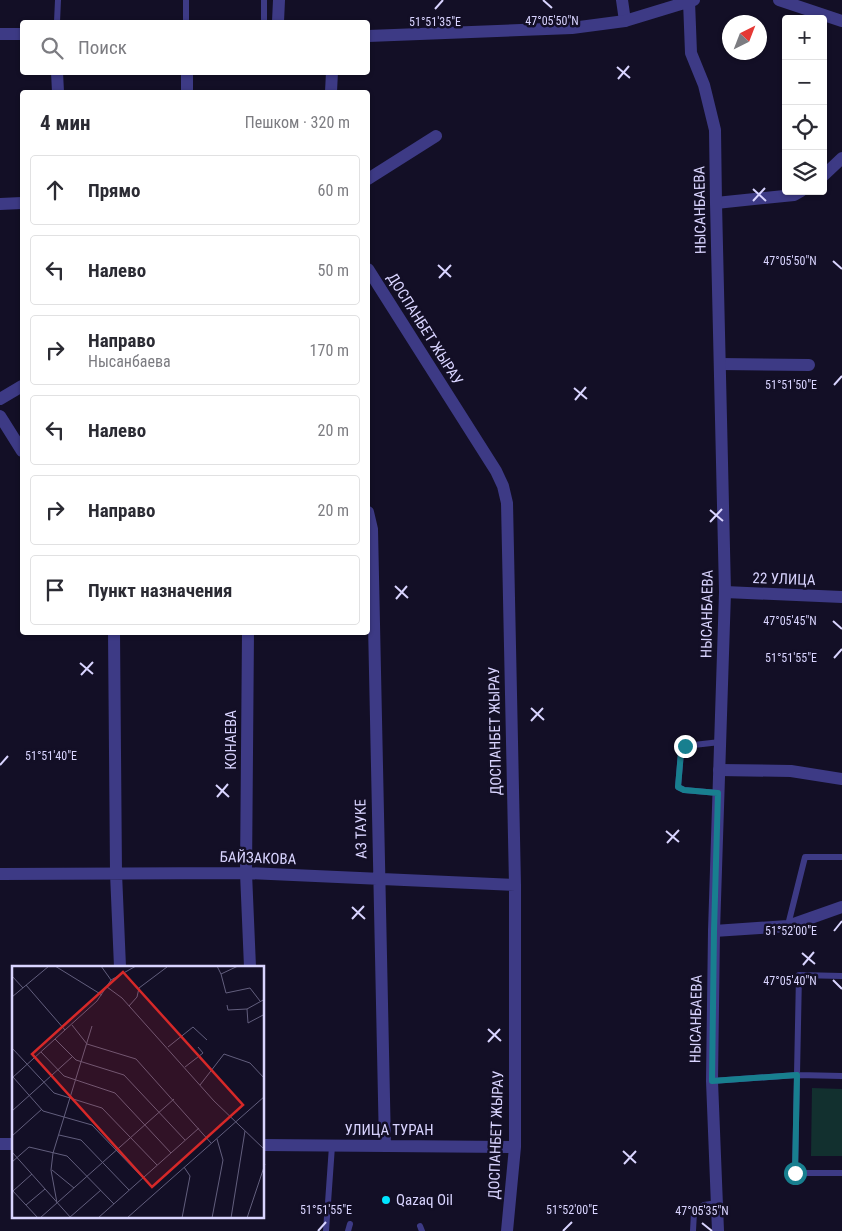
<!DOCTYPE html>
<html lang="ru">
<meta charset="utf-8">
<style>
:root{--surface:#fff;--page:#f2f2f3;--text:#2b2b33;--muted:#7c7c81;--line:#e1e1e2}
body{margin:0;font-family:"Roboto Condensed",sans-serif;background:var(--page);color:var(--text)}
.controls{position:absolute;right:15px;top:15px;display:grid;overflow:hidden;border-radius:5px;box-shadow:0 1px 4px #0004}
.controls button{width:45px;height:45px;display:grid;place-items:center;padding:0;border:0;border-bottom:1px solid var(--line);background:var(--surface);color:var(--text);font:25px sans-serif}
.compass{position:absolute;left:722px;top:15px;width:45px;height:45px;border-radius:50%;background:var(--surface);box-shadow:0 1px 4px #0004;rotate:42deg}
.stop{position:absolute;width:15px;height:15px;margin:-11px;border:4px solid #187f8f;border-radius:50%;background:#fff}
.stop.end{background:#187f8f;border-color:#fff;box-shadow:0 1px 5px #0008}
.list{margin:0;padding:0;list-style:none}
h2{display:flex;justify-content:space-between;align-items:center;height:65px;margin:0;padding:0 20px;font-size:21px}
h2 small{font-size:16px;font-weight:400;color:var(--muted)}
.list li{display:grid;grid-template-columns:32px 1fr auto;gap:15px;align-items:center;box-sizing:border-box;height:70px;margin:0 10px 10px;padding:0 10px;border:1px solid var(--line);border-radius:5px}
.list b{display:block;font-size:19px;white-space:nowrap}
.list p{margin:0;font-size:16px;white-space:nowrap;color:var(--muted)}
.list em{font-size:16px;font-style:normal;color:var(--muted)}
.icon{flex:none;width:28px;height:28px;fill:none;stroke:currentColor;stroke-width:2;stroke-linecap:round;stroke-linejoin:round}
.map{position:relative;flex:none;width:842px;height:1231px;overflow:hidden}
.search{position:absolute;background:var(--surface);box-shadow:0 1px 4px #0004;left:20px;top:20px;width:350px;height:55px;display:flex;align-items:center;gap:12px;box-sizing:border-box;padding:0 18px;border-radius:5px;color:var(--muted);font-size:19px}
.panel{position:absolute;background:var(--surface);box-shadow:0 1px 4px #0004;left:20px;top:90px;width:350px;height:545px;border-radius:5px}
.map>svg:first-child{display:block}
.green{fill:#12302f}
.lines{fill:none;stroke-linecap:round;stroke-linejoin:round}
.service{stroke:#3d3a85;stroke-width:6}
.minor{stroke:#3d3a85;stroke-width:12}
.tertiary{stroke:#3d3a85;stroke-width:12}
.route{stroke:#187f8f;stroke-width:6}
.ticks{fill:none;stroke:#d9d4ff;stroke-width:2}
.poi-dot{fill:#00e5ff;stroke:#130f26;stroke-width:2}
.labels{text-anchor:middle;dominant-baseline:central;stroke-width:5;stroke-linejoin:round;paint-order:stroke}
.street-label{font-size:15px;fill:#d9d4ff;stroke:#130f26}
.poi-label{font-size:15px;fill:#d9d4ff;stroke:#130f26;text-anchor:start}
.inset-road{fill:none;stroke:#625e7d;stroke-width:1}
.view{fill:#d62828;fill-opacity:0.15;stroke:#d62828;stroke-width:2.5}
.inset-edge{fill:none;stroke:#d9d4ff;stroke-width:2.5}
.ticks-label{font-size:12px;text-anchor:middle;fill:#d9d4ff;stroke:#130f26;stroke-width:5;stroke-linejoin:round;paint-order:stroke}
</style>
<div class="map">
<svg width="842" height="1231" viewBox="0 0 842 1231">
<rect width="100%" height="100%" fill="#130f26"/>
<path class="green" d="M812 1088 842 1089V1156H811Z"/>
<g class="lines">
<path class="service" d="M57 22 58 0
M186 22V0
M264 22V0
M718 793 684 790 678 787 681 753 685 746 720 742
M788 925 805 857H842
M842 976 799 975 795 1173H842
M712 1081 797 1075 842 1076
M420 1226 422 1231
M326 1231 332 1146
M348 1231 350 1224
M693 1231 694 1212 704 1205 717 1203"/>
<path class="minor" d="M622 0 625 21
M278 22 279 0
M57 72 58 92
M187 72V92
M331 92 332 72
M823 176 842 158
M368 179 436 136
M716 203 794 195 801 191
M0 204 22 203
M368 269 496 471 503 486 507 503 515 885V1147L507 1231
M720 364 809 365
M0 399 22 386
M0 416 22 451
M368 512 372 529 385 1146
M725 592 842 597
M114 632 116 873 120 967
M248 632 246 873 250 967
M719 770 791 771 842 779
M0 874 246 873 515 885
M714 931 788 926 842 907
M0 1144H14
M264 1145 515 1147"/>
<path class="tertiary" d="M779 0 842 21
M689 1 691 53 704 85 715 130 716 203 725 592 714 931 712 1081 718 1231
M0 34H22
M368 36 572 28 625 21 694 0"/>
</g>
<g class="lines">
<path class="route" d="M685 746 681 752 678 787 684 790 718 793 714 931 712 1081 797 1075 795 1173"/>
</g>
<path class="ticks" d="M543 0 552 8M435 9 443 0M617 67 630 78M618 79 629 66M753 189 766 201M753 201 765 188M833 261 842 269M438 265 451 277M439 278 451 265M834 385 842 376M574 388 587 399M575 400 586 387M710 510 723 521M710 522 722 509M395 586 408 598M396 599 407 586M833 621 842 629M834 658 842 649M80 663 93 674M81 675 93 662M531 708 544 720M531 721 543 708M0 765 8 756M216 785 229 797M217 797 228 784M666 831 679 842M667 843 679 830M352 907 365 919M352 919 364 906M834 931 842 921M802 953 815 964M803 965 814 952M833 980 842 989M488 1029 501 1041M488 1042 500 1029M623 1151 636 1163M624 1164 636 1151M702 1223 712 1231M318 1231 326 1222M563 1231 572 1222"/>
<circle class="poi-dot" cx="386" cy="1200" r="5"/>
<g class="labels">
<g class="street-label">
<text transform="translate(700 210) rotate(-91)">НЫСАНБАЕВА</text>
<text transform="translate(425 329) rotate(58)">ДОСПАНБЕТ ЖЫРАУ</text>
<text transform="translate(784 579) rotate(2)">22 УЛИЦА</text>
<text transform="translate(707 614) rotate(-89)">НЫСАНБАЕВА</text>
<text transform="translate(495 731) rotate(-91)">ДОСПАНБЕТ ЖЫРАУ</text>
<text transform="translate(231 740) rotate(-90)">КОНАЕВА</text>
<text transform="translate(361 829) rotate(-91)">АЗ ТАУКЕ</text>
<text transform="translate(258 858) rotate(2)">БАЙЗАКОВА</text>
<text transform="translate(696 1019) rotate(-89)">НЫСАНБАЕВА</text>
<text x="389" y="1130">УЛИЦА ТУРАН</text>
<text transform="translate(496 1135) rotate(-88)">ДОСПАНБЕТ ЖЫРАУ</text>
</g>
<g class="poi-label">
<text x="396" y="1200">Qazaq Oil</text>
</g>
</g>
<g transform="translate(12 966)">
<rect width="252" height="252" fill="#130f26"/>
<path class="inset-road" d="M43 0 90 29M89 0 99 14M205 0 209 8 226 0M209 8 214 27 238 22 248 35M0 10 11 22M14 19 53 64M95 21 110 32 202 135 253 184M0 31 37 0M215 39 216 44 235 43 253 33M117 40 125 31 127 22 155 1M235 43 236 57 253 48M60 59 75 78 124 93 199 177M43 73 64 94 112 109 173 174M156 81 181 61 195 74M0 82 42 127 90 142 145 199M29 86 52 110 103 127 159 187M173 101 191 87 186 81M1 111 31 145 80 159 131 212M0 112 85 35 99 14 124 0M188 119 212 88 238 97 253 113M0 145 60 91M47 169 69 174 117 224M0 170 30 143M0 186 59 252M0 196 17 181 55 190 102 238M40 204 62 222M0 224 26 252M1 225 20 208M45 237 39 204 41 187 80 60M14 239 33 223M28 252 162 133M57 252 89 224M86 252 187 162M115 252 253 130M170 252 178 210 172 201M200 252 211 194 205 173M219 252 233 165M235 252 253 198"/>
<path class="view" d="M111 6 231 139 140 221 20 88Z"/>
<rect width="252" height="252" class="inset-edge"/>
</g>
<g class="ticks-label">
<text x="552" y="25">47°05'50"N</text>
<text x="435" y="26">51°51'35"E</text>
<text x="790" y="265">47°05'50"N</text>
<text x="791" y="389">51°51'50"E</text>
<text x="790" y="625">47°05'45"N</text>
<text x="791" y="662">51°51'55"E</text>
<text x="51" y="760">51°51'40"E</text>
<text x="791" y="935">51°52'00"E</text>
<text x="790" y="985">47°05'40"N</text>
<text x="326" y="1214">51°51'55"E</text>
<text x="572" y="1214">51°52'00"E</text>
<text x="702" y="1215">47°05'35"N</text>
</g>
</svg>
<div class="controls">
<button>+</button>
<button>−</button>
<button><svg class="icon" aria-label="locate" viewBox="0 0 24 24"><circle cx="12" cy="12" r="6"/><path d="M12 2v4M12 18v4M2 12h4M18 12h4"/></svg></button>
<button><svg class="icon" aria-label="layers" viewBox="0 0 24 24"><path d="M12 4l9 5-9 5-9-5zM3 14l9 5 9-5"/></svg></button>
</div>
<svg class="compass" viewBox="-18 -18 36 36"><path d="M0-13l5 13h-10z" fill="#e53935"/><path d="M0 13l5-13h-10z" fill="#7c7c81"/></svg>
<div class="stop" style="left:795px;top:1173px"></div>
<div class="stop end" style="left:685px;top:746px"></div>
<div class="search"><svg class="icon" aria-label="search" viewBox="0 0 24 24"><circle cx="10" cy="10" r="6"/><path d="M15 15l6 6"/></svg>Поиск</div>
<section class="panel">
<h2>4 мин<small>Пешком · 320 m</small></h2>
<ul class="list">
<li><svg class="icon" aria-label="ahead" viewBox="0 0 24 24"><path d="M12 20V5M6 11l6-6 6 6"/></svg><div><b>Прямо</b></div><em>60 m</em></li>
<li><svg class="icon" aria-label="left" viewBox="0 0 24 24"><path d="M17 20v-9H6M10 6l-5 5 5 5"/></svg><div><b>Налево</b></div><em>50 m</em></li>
<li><svg class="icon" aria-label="right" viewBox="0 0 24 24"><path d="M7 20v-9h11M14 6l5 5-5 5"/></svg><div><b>Направо</b><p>Нысанбаева</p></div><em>170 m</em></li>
<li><svg class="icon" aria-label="left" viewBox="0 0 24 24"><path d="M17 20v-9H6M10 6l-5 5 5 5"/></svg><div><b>Налево</b></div><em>20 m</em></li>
<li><svg class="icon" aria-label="right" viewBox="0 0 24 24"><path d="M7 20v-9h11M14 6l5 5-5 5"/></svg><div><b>Направо</b></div><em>20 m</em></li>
<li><svg class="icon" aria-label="arrive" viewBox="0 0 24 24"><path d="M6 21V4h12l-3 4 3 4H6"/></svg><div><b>Пункт назначения</b></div></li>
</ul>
</section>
</div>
